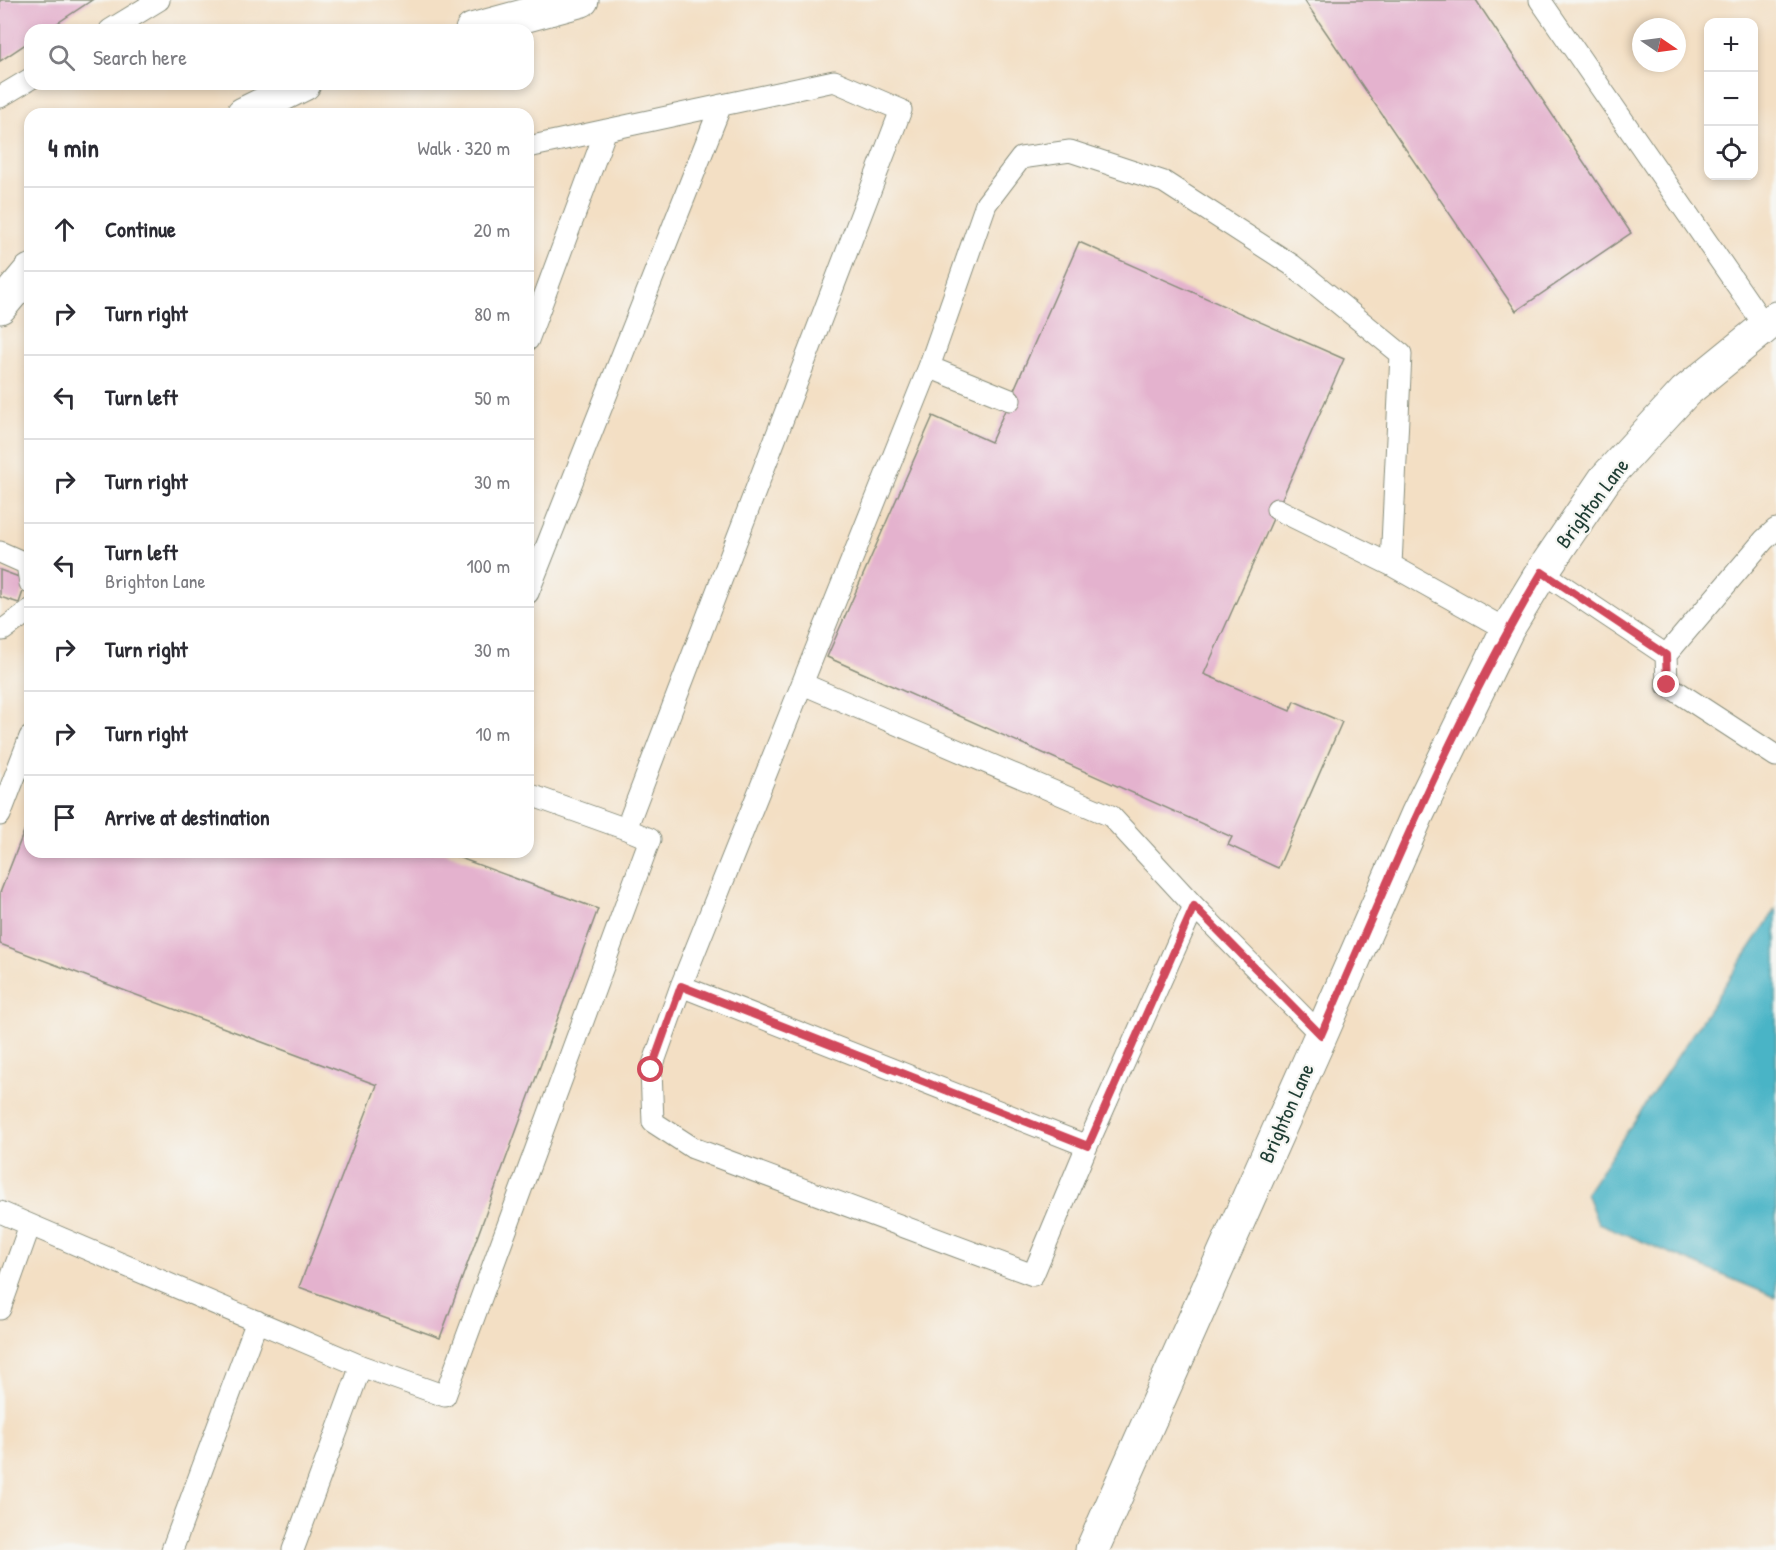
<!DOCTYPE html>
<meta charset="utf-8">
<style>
:root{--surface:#fff;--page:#f7f7f7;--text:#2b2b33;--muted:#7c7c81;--line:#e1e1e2}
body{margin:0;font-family:"Patrick Hand",sans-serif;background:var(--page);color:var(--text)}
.controls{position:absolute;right:18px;top:18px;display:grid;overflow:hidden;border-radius:12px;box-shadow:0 3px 9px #0003}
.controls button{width:54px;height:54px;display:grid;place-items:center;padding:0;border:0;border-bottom:2px solid var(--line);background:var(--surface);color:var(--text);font:30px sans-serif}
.compass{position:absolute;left:1632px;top:18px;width:54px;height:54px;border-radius:50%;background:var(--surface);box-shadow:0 3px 9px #0003;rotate:103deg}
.stop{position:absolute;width:18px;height:18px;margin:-14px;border:4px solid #d1495b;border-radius:50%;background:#fff}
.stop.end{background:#d1495b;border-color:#fff;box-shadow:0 2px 6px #0008}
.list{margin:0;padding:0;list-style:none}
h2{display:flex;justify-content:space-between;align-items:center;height:78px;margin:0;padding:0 24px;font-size:26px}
h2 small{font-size:20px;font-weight:400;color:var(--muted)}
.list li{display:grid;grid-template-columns:39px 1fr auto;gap:18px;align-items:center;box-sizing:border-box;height:84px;padding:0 24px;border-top:2px solid var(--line)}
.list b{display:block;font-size:22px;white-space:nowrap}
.list p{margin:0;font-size:20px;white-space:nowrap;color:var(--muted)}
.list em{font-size:20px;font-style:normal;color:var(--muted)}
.icon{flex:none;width:33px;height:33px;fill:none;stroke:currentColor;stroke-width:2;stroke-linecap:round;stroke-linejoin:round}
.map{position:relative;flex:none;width:1776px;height:1550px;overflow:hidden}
.search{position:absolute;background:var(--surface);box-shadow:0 3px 9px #0003;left:24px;top:24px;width:510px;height:66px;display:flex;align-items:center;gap:15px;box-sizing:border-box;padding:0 21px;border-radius:18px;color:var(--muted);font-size:22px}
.panel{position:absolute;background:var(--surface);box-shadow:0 3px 9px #0003;left:24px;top:108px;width:510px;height:750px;border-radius:18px}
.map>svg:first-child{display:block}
.water{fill:#48b4c6;stroke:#34787d;stroke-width:1.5}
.building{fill:#e4b2ce}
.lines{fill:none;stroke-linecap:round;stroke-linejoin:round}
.lane-casing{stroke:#898e7c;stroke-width:23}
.street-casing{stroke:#898e7c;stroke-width:35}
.lane{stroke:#fff;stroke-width:21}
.street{stroke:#fff;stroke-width:33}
.route{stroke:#d1495b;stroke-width:8}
.labels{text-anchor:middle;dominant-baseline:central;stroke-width:4.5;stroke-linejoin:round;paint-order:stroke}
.street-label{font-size:21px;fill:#1f3d34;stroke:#f6f6f2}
</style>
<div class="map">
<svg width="1776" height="1550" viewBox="0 0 1776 1550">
<rect width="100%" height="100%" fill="#f6f6f2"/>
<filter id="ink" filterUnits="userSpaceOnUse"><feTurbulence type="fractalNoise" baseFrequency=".0167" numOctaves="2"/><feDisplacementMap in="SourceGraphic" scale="12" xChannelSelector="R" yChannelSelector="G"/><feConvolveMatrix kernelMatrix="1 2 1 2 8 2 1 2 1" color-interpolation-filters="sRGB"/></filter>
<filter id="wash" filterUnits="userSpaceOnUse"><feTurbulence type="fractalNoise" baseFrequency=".008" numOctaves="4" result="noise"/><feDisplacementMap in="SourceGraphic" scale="24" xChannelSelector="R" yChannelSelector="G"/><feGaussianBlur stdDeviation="1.35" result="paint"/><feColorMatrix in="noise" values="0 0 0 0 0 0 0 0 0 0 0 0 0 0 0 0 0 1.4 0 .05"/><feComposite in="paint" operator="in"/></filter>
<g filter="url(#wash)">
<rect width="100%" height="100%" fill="#f3dfc4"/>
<path class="water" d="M1776 909V1295L1775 1297 1598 1223 1586 1193Z"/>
<g id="blocks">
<path class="building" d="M0 0H92L47 30H30V41L0 61Z
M1304 0H1476L1631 233 1516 311Z
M1079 242 1344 359 1204 674 1290 711 1294 701 1342 722 1278 868 1228 845 1232 837 827 657 933 416 991 442Z
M0 570 27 580 19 603 0 597Z
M30 816V852H444L598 909 440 1338 299 1287 377 1085 0 944V893Z"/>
</g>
</g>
<g filter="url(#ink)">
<use href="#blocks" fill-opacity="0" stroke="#898e7c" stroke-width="1.5"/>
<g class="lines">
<g class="lane-casing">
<path id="lane" d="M1540 0 1765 326
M110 30 159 0
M0 97 30 79
M528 340 606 130
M929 367 1010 400
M1277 509 1391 565 1507 630
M1776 529 1764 540 1666 655 1667 685 1776 756
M0 552 27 564 30 583
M1542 572 1666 655
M528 593 721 105
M0 629 3 630 30 610
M803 684 1111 816 1194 906 1321 1035
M528 794 626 829
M0 815 30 737
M1194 906 1087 1146 1033 1275 693 1148 653 1122 651 1070 681 986 929 367 986 204 1021 158 1070 151 1164 182 1292 265 1401 354 1391 565
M681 986 1087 1146
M0 1212 361 1366
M0 1309 30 1225
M172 1550 257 1321
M293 1550 361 1366 445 1396 650 839 626 829 901 110 834 81 528 147"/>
</g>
<g class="street-casing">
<path id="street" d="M472 30 582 0
M243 114 304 84
M0 307 30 271
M1092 1550 1321 1035 1417 815 1507 630 1542 572 1605 479 1685 392 1776 318"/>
</g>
<use href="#lane" class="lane"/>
<use href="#street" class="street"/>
</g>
</g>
<g class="lines" filter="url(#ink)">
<path class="route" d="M651 1070 681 986 1088 1146 1194 906 1321 1035C1389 878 1454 719 1542 572L1666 655 1667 685"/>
</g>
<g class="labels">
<g class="street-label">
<text transform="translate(1592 503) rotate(-53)">Brighton Lane</text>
<text transform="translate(1286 1113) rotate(-66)">Brighton Lane</text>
</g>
</g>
</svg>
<div class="controls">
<button>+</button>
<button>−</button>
<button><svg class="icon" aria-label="locate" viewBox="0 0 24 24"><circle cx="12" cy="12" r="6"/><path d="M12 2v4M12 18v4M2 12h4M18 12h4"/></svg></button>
</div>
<svg class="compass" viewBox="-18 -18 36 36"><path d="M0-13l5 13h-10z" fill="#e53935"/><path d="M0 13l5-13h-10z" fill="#7c7c81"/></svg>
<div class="stop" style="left:651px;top:1070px"></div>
<div class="stop end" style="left:1667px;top:685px"></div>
<div class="search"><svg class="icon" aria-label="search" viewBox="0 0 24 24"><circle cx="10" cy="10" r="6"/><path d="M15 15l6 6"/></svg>Search here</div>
<section class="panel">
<h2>4 min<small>Walk · 320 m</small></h2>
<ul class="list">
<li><svg class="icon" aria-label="ahead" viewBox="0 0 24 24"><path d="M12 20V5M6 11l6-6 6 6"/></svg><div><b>Continue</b></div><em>20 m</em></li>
<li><svg class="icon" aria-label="right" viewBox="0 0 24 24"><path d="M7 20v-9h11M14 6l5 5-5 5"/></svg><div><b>Turn right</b></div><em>80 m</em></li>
<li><svg class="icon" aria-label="left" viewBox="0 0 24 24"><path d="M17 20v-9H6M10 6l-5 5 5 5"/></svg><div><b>Turn left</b></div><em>50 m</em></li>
<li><svg class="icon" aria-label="right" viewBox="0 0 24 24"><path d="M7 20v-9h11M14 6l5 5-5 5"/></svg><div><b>Turn right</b></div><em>30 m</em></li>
<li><svg class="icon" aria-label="left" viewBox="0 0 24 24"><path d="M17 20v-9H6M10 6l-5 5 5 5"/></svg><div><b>Turn left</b><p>Brighton Lane</p></div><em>100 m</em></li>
<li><svg class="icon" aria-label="right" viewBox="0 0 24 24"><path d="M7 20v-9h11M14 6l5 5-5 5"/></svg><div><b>Turn right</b></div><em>30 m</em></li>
<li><svg class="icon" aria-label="right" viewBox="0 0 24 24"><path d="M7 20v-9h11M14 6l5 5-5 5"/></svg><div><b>Turn right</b></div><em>10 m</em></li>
<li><svg class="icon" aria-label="arrive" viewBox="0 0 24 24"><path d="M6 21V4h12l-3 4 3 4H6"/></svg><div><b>Arrive at destination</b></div></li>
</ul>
</section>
</div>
